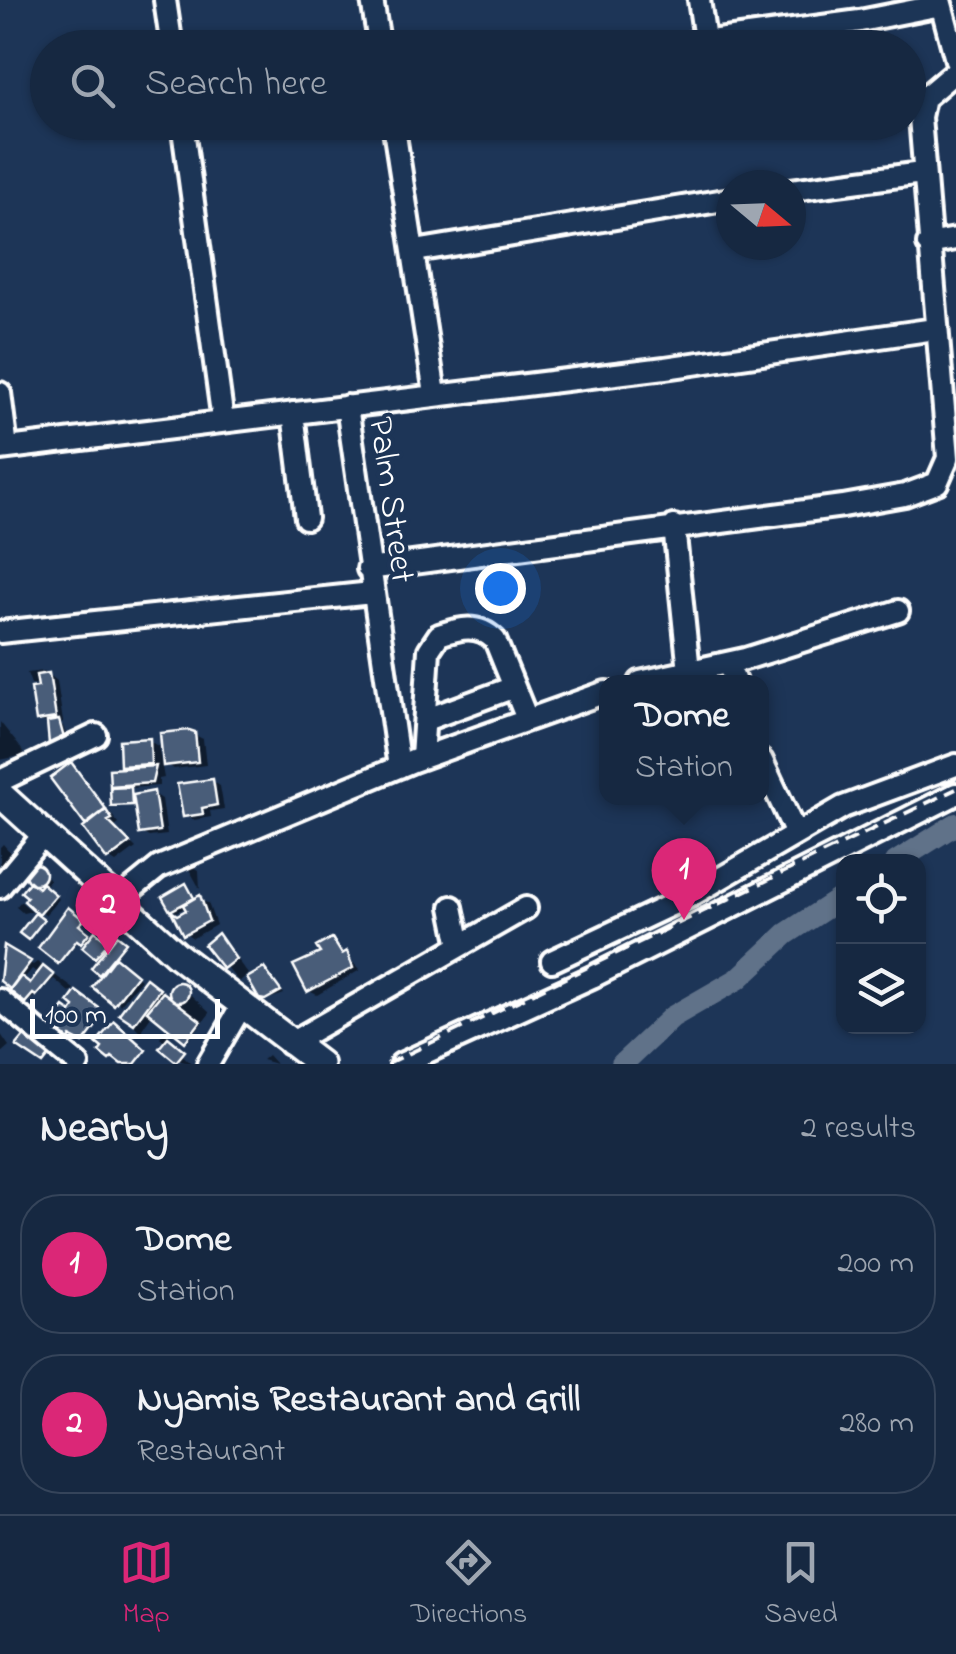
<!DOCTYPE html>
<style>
:root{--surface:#162841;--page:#23344c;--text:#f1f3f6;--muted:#9ea6b1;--line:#35445a;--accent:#db2777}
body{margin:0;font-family:"Indie Flower",sans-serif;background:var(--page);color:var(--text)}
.controls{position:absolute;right:30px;bottom:30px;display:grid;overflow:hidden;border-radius:20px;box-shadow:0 2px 8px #0004}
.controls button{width:90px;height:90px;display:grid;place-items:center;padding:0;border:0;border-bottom:2px solid var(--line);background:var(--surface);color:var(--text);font:50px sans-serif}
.compass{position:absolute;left:716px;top:170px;width:90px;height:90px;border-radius:50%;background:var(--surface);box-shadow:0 2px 8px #0004;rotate:109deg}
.scale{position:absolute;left:30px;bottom:25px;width:190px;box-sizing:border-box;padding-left:10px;border:5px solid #fff;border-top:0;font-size:28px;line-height:35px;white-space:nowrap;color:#fff;-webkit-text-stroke:8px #1d3557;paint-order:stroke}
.you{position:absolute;left:500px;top:588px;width:35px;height:35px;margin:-25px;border:8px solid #fff;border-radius:50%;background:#1a73e8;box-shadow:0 0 0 15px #1a73e833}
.badge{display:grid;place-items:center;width:65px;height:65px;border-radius:50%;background:var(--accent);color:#fff;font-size:32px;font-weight:700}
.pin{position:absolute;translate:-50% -82px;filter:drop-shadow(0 2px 5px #0008)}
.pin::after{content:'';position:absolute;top:52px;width:35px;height:30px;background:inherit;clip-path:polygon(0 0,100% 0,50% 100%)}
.popup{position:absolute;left:599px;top:675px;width:170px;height:130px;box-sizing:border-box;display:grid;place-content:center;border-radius:20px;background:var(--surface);filter:drop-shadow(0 2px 8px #0005);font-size:32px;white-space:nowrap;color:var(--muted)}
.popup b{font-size:38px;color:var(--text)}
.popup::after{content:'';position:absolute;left:50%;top:100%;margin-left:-20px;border:20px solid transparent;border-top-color:var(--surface)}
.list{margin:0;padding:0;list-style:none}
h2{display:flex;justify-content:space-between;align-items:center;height:130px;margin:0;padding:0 40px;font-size:42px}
h2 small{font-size:32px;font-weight:400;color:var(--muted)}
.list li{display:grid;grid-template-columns:65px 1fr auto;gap:30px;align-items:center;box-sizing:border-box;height:140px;margin:0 20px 20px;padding:0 20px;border:2px solid var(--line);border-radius:40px}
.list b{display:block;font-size:38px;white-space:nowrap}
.list p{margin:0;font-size:32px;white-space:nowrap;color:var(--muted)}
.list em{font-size:32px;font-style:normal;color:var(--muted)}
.icon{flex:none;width:55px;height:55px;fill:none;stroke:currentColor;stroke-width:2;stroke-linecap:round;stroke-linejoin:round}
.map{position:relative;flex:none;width:956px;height:1064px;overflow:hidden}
.search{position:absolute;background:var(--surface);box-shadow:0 2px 8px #0004;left:30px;right:30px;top:30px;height:110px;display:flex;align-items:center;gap:25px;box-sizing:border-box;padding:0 35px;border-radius:55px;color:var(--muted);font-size:38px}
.sheet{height:450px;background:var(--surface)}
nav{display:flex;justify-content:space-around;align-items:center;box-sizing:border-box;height:140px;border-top:2px solid var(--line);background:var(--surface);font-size:28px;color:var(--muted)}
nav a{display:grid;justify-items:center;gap:5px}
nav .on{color:var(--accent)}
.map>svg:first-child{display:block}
.shadow{fill:#0007;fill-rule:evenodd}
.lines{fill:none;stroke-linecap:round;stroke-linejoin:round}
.river{stroke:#617289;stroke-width:22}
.building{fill:#4a5d79;stroke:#fff;stroke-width:2.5}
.minor-casing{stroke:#fff;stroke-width:28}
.major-casing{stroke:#fff;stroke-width:32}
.minor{stroke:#1d3557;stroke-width:20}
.major{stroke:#1d3557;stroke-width:25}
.rail{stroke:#fff;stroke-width:4;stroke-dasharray:15 8;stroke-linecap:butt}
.labels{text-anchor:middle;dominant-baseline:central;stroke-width:8;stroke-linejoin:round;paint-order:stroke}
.street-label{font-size:35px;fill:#fff;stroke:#1d3557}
</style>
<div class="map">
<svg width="956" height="1064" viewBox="0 0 956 1064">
<rect width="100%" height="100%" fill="#1d3557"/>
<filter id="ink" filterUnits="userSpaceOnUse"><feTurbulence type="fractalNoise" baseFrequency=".01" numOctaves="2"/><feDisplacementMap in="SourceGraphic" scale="20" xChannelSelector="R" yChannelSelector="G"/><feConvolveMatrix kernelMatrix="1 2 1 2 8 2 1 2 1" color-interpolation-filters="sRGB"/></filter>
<g filter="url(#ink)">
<path class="shadow" d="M44 671 57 681 63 722 58 723 63 726 69 744 51 742 49 724 38 720 49 685 31 684 27 673Z
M0 722 20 747 25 755 0 760Z
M195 735 203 739 206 765 174 769 166 764Z
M149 741 158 746 164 778 159 779V786L128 788 135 797 154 794 162 799 167 835 149 837 141 833 137 806 113 805 123 790 113 784 133 770 123 764Z
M71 765 119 824 115 827 136 848 116 863 108 858 53 778Z
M212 781 220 786 224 809 210 811 211 817 194 820 185 815Z
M3 844 10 852 0 867V847Z
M30 867 50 879 44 887 59 899 45 915 41 912 39 891 44 886 27 874Z
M194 867 199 870 200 889 189 869Z
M186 886 197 900 208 903 216 925 193 938 185 933 187 907 176 912 172 909Z
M20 902H21L32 911 23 913 16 907Z
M68 910 84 922 79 928 92 938H104L112 945 118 938 126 944 114 959 141 979 120 1005 104 975 94 968 101 959 85 947 88 944 80 939 60 963 41 948Z
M219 936 248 974 239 982 207 945Z
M332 941 360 970 317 995 309 991Z
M4 948 33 965 37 962 74 989 70 993 54 979 28 1002 0 975ZM32 969 40 975 30 986 23 980Z
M264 970 269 973 284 994 266 1000 261 998Z
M177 982 210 1013 188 1041 174 1030 166 1039 192 1064 177 1060 160 1037 170 1026 153 1013 142 1029 144 1036 123 1013 155 986 166 994Z
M0 1033 9 1046 0 1054Z
M268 1055 276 1064 262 1060Z"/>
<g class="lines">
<path class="river" d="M896 862 956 824
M622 1064 672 1017 738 979 786 934 844 896"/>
</g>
<path class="building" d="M49 673 56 718 36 721 31 688 38 687 36 675Z
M59 720 65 742 49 744 47 722Z
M189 730 195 732 198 762 163 766 160 733Z
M150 738 151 764 120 766 119 740Z
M71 762 106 809 85 825 50 778Z
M156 766 152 783 110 786 109 769Z
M213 779 217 805 202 808 203 814 183 817 177 784Z
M131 787 132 805 111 806 110 788Z
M154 791 160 831 139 834 133 795Z
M106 810 112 819 108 821 130 843 107 860 83 828Z
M25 874a10 10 0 1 1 20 0a10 10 0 1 1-20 0Z
M30 881 38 888 42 883 56 895 39 915 24 901 27 897 21 892Z
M186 883 194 898 170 911 162 897Z
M200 895 209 921 183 935 171 911 177 915 186 910 183 905Z
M68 907 84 920 79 925 89 933 81 943 77 940 58 964 38 948Z
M35 913 44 920 28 940 19 933Z
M95 931 109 942 95 958 82 947Z
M218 933 236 959 223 969 204 945Z
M117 935 126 942 99 975 91 968Z
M332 938 342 954 347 951 353 968 307 992 293 965 320 953 316 947Z
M4 945 31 961 10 989 0 981Z
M115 957 137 975 114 1005 92 987Z
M43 966 54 975 36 996 33 994 25 1003 10 991 21 976 30 983Z
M264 968 281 991 265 1000 259 999 247 978Z
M146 978 160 989 134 1024 119 1014Z
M169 992a10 10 0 1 1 20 0a10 10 0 1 1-20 0Z
M76 991 106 1013 83 1043 71 1037 66 1042 59 1037 64 1031 61 1026 54 1020 64 1007 71 1012 74 1007 68 1002Z
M163 992 201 1021 185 1042 147 1011Z
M114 1021 146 1050 135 1064H121L112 1057 109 1060 99 1052 102 1048 96 1043Z
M26 1034 51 1054 43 1064 16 1046Z
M168 1037 185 1051 176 1062 159 1048Z"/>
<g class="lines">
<g class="minor-casing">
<path id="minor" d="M165 0 172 48
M372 0 380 48
M699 0 705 39
M940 0 956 60
M657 48 860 21 941 5
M182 122 223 421
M393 122 435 394
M791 190 922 173
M928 244 956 239
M415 251 731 199
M0 393 7 448
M347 406 399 767
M293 413 306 518
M0 449 665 368 935 329
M674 526 689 671
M368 569 843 506 905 495 937 483 948 458 920 117 924 98 956 71
M0 632 372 593
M728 663 735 682
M640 682 745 659 898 611
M425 720 514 687
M422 758 429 650 439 635C460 628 478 623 495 640L527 719
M762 761 795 832
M0 781 96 735
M0 887 43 835
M116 902 159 867 413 761 606 692
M452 907 460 946
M552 961 692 895 843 807 956 765
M0 1000 78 1064
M289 1044 526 908
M208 1064 241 1007
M401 1064 592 977 956 794"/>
</g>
<g class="major-casing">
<path id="major" d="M0 794 177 955 320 1064"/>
</g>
<use href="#minor" class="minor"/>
<use href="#major" class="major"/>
<path class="rail" d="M387 1064 956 789"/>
</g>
</g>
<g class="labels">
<g class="street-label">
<text transform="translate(390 500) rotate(82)">Palm Street</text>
</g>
</g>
</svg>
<div class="controls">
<button><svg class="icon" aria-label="locate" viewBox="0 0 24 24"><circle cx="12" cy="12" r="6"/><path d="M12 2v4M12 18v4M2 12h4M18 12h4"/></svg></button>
<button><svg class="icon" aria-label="layers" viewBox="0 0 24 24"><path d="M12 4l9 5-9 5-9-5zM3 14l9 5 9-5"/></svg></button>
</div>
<svg class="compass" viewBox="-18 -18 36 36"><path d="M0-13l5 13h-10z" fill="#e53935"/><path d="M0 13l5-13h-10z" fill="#9ea6b1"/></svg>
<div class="scale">100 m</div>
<div class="you"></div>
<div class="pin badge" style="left:684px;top:920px">1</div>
<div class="popup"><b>Dome</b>Station</div>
<div class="pin badge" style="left:108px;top:955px">2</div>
<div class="search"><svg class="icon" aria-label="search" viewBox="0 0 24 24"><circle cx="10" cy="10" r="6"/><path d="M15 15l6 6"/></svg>Search here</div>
</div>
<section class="sheet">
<h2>Nearby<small>2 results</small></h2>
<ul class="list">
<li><span class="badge">1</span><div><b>Dome</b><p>Station</p></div><em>200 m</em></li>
<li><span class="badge">2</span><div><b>Nyamis Restaurant and Grill</b><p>Restaurant</p></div><em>280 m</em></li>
</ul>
</section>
<nav>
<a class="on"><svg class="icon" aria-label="map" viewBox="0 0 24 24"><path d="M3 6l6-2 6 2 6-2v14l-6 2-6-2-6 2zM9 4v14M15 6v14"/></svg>Map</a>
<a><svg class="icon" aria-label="directions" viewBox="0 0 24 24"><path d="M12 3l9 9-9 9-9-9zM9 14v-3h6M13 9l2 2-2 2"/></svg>Directions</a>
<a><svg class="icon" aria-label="saved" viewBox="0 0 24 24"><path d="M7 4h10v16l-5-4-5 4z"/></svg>Saved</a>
</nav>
